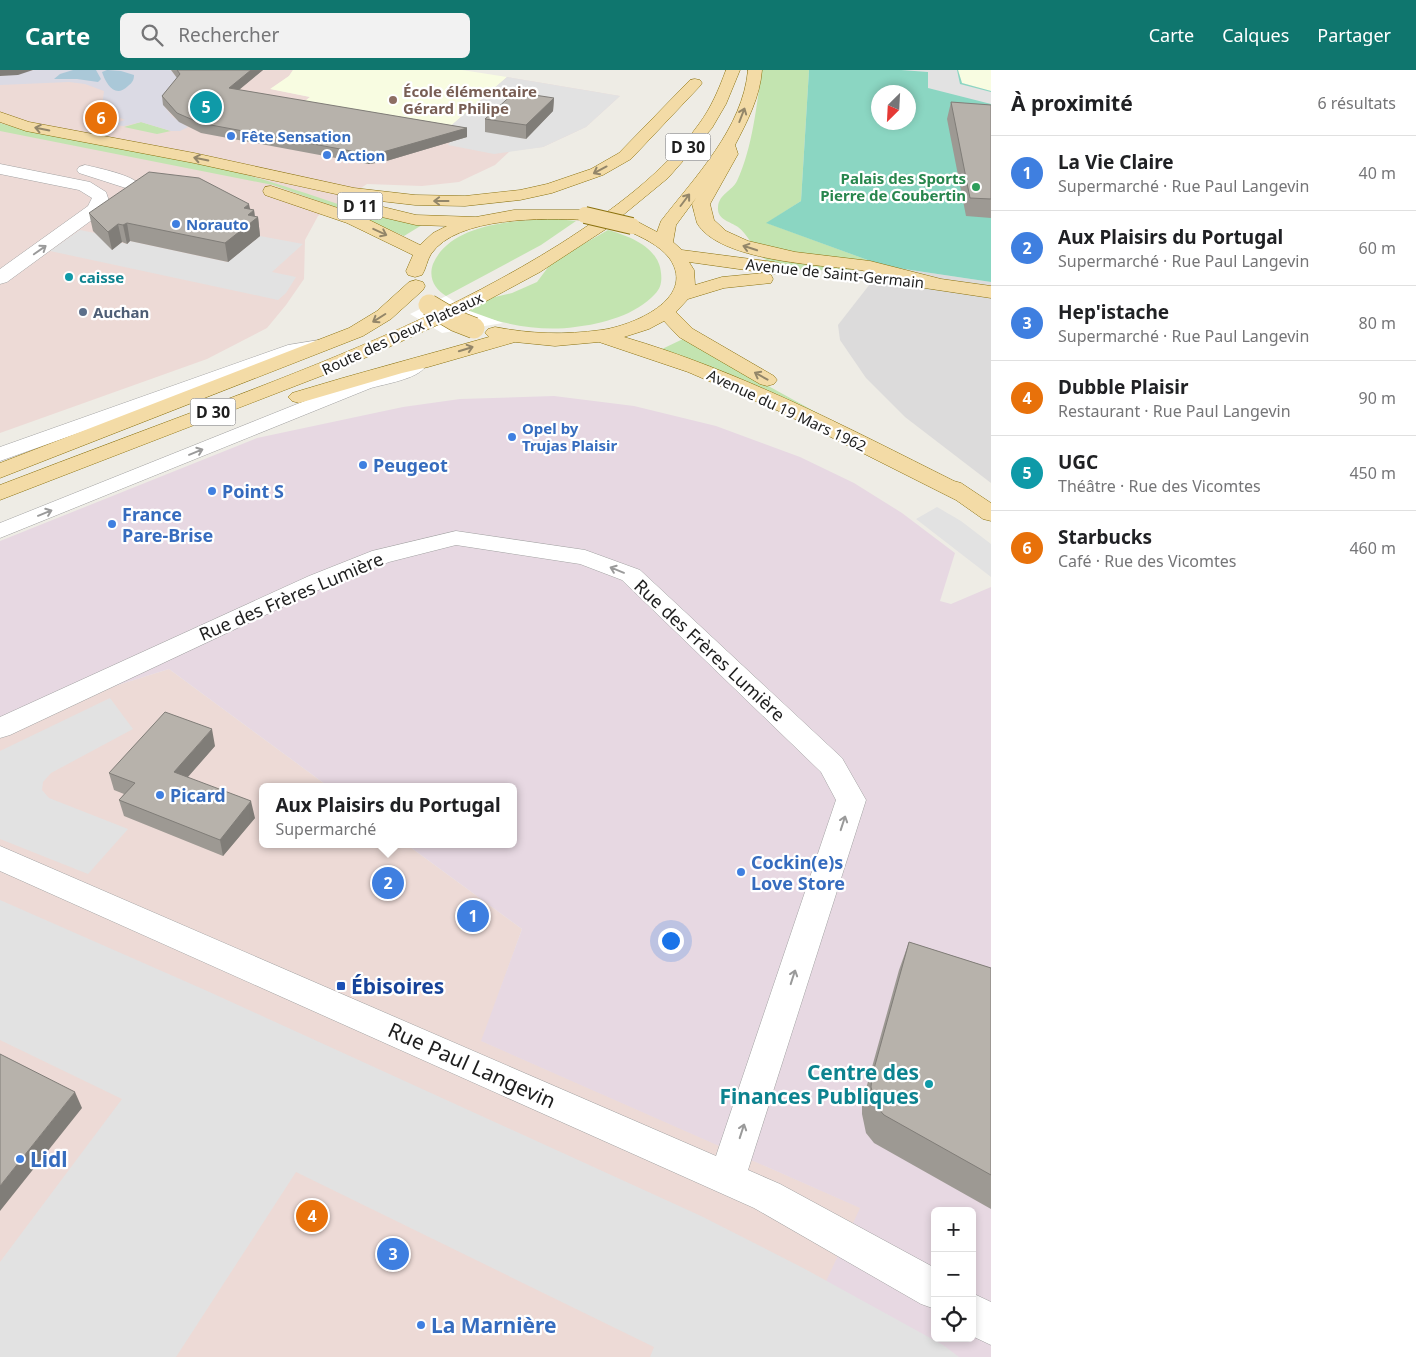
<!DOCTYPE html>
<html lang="fr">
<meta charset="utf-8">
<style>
:root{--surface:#fff;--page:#f2f2f2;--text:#202124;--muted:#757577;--line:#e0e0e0;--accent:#0f766e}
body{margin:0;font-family:"Noto Sans",sans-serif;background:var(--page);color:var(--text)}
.controls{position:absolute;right:15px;bottom:15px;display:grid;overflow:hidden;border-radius:8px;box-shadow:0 2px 8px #0003}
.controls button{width:45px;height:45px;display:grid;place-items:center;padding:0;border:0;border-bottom:1px solid var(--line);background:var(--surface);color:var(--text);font:25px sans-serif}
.compass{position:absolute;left:871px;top:15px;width:45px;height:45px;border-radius:50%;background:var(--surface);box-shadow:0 2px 8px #0003;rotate:204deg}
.you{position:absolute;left:670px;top:870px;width:18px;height:18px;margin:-12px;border:4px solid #fff;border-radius:50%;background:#1a73e8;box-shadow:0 0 0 8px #1a73e833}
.badge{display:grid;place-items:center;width:32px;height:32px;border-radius:50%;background:var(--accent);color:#fff;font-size:16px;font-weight:700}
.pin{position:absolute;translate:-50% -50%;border:2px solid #fff;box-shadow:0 1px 5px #0006}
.popup{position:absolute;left:259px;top:713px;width:258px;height:65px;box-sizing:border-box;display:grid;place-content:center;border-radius:8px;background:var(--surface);filter:drop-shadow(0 1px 4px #0005);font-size:16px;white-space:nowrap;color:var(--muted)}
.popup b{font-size:19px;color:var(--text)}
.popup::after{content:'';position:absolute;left:50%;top:100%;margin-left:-10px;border:10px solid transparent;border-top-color:var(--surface)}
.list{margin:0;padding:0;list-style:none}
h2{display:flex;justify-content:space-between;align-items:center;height:65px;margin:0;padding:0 20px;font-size:21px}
h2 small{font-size:16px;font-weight:400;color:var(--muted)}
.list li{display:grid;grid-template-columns:32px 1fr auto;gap:15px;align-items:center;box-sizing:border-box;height:75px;padding:0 20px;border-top:1px solid var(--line)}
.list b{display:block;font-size:19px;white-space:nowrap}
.list p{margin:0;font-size:16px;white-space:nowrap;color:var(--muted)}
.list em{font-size:16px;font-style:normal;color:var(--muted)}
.icon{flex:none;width:28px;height:28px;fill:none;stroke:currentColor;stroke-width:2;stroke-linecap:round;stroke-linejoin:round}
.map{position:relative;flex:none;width:991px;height:1287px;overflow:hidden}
header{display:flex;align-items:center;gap:30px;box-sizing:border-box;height:70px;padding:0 25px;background:var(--accent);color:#fff}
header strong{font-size:24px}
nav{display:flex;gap:28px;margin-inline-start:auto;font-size:18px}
.search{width:350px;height:45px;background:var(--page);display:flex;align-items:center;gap:12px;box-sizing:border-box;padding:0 18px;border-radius:8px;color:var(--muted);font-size:19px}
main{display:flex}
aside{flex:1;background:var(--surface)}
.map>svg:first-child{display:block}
.residential{fill:#dcdbdb}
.commercial{fill:#eddad6}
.industrial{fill:#e7d8e2;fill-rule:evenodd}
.education{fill:#f8fce1}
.grass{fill:#c3e4b0}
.pitch{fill:#8bd6c2;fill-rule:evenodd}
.parking{fill:#e2e2e2}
.plaza{fill:#dbdae4}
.water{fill:#aac8d8}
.pier{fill:#fff}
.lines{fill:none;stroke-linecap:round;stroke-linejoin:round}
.minor-casing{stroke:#a2a2a2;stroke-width:1}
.major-casing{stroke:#8a710e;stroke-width:1}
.minor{fill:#fff;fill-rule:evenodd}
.major{fill:#f3dba6;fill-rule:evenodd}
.major-bridge-far1-casing{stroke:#8a710e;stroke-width:18;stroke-linecap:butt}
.major-bridge-casing{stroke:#8a710e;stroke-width:22;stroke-linecap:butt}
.major-bridge-far1{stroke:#f3dba6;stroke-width:16}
.major-bridge{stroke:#f3dba6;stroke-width:21}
.wall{fill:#9d9993}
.shaded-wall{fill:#807d78}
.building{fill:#b7b2ab;stroke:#807d78}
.oneway{stroke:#938669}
.oneway2{stroke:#9a9a9a}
.education-dot{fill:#8d6e63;stroke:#fff;stroke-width:2}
.shop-dot{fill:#3f7fe0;stroke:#fff;stroke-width:2}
.leisure-dot{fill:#2e9e5b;stroke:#fff;stroke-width:2}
.culture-dot{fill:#0f9aa8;stroke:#fff;stroke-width:2}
.service-dot{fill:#5c6f8a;stroke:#fff;stroke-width:2}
.transit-dot{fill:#1a4fb4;stroke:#fff;stroke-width:2}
.labels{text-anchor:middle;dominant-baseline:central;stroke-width:4.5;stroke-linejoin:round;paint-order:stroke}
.far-education-label{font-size:15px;font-weight:bold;fill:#785e54;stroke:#fff;text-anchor:start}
.far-shop-label{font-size:15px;font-weight:bold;fill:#366cbe;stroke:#fff;text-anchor:start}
.far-leisure-label{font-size:15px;font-weight:bold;fill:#27864d;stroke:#fff;text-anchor:end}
.far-street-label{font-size:15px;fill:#1e1e1e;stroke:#fff}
.far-culture-label{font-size:15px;font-weight:bold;fill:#0d838f;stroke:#fff;text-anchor:start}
.far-service-label{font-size:15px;font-weight:bold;fill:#4e5e75;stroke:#fff;text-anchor:start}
.shield{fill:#fff;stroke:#626262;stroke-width:1}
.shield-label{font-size:16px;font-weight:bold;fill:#1e1e1e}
.shop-label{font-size:18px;font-weight:bold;fill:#366cbe;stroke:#fff;text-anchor:start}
.street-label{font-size:18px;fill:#1e1e1e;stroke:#fff}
.near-transit-label{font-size:21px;font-weight:bold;fill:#164399;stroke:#fff;text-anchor:start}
.near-street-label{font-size:21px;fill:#1e1e1e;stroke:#fff}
.near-culture-label{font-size:21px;font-weight:bold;fill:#0d838f;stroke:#fff;text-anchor:end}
.near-shop-label{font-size:21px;font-weight:bold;fill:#366cbe;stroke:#fff;text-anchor:start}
</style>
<header>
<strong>Carte</strong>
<div class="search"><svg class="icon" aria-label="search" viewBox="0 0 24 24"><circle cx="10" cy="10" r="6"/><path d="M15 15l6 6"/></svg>Rechercher</div>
<nav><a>Carte</a><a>Calques</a><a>Partager</a></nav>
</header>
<main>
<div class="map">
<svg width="991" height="1287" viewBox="0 0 991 1287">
<rect width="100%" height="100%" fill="#eeece5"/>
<path class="residential" d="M884 196 991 212V413L905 347 866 308 840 270 838 255Z"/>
<path class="commercial" d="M0 0H293L289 6 271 19 310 27 302 34 446 60 507 7 620 26 586 57 543 77 510 81 495 95 459 112 422 116 367 114 318 146 305 170 304 209 286 235 267 258 207 289 0 363Z
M169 599 329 717H263V774H406L522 859 482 971 861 1138 791 1287H0V652Z"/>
<path class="industrial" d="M554 326 634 336 716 356 800 387 854 413 902 443 955 483 940 531 951 534 991 517V1287H791L860 1138 481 971 522 859 406 774H513V717H329L169 599 0 652V471L257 368 403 337 460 329ZM935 1141H972V1268H935Z"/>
<path class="education" d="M293 0H462L507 7 446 60 301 34 310 27 270 19 289 6Z
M958 0H991V21L962 13Z"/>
<path class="grass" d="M762 0H809L801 131 767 153 884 196C856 200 791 205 768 191 755 184 750 166 738 157 730 151 717 150 718 137 719 124 732 121 737 111 753 76 756 37 762 0Z
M141 52 171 61 157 64 124 57Z
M0 53 18 58C92 72 166 84 239 103 300 118 359 146 422 155L404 166 338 138 273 115 0 61Z
M557 149 576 151 541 175 446 226C435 219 428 208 433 194 451 152 519 150 557 149Z
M608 160C629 166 659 177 661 203 662 211 661 218 655 224 636 245 602 254 575 257 540 262 498 254 466 240L486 229 512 223 537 212 552 192Z
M683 269 850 361 712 298 662 279Z"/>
<path class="pitch" d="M809 0H958L962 13 991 21V212L884 196 766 153 801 131ZM878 22H908V52H878Z"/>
<path class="parking" d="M901 0H957L960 14 991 22V34L928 18V2Z
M507 7 620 26 586 57 543 77 494 84 448 75 455 65 446 60Z
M80 160 95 163 99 167 127 174 130 171 227 192 260 166 303 174 272 202 296 207 286 223 278 230 50 181Z
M937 437 961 451 991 474V507L916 449Z
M110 628 133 659 51 703 43 712 42 720 49 728 128 759 88 804 0 769V681Z
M0 830 205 920 701 1146 805 1199 943 1275 959 1287H650L654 1277 296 1102 176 1287H0V1192L122 1029 0 970Z"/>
<path class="plaza" d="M34 0H171L178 9 164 36 173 47 188 57 180 61H171L141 52 124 56 109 55 125 50 105 41 102 36 104 21 85 14 69 12 0 15V6Z"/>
<path class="water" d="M73 0H96L101 9 98 12 77 9H54L60 4Z
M107 0 121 1 134 5C134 10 132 13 128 16 115 29 106 14 102 2Z"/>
<path class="pier" d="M446 226 467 240 503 253 442 263 410 244Z"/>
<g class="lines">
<g class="minor-casing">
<path id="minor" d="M0 94 90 112 106 122 109 131 100 144 7 212 0 214V199L88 136 92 128 79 120 0 104Z
M85 95C98 98 133 105 140 115L138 119 132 120 79 103 77 100 79 97Z
M319 270 326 272 329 276 326 280 298 285 0 391V377L288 275Z
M415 291 422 293 425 297C417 309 385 314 371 318L0 468V453L357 310Z
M456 461 585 480 640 500 842 688 866 730 748 1100 780 1114 935 1198V1239L921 1234 754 1138 0 801V776L716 1086 836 730 821 702 622 510 580 494 456 475 389 492 327 516 10 665 0 668V647L309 506 372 481Z
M972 1223 991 1232V1275L972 1266Z"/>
</g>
<g class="major-casing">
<path id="major" d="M726 0H740L726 34 712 58 668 108 606 159 540 202 464 243 347 296 0 430V415C78 385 156 356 233 327 346 284 458 238 560 174 610 142 664 103 699 54 711 38 719 19 726 0Z
M748 0H762C760 27 747 52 735 75L738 84 710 134 714 150 726 161 748 171 795 182 870 191 941 209 991 216V228L918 217 911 215 909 211C893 207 877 203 860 200 820 195 719 191 697 153 695 147 694 140 692 134L696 128 676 155 673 172 682 180 774 192 781 194 783 198 781 202 774 204 689 192 694 200 695 215 722 207 764 203 771 205 773 209 771 213 724 218 688 229 676 242 693 259 774 306 777 310 774 314 767 316 760 314 679 267 664 251 649 259 624 267C740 301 846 357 954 411L961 413 991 433V451L983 449 956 430 781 342 688 302 599 272 555 276 515 272 428 297 402 303 306 331 299 333 292 331 288 327 292 323C357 303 423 286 489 267L485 263 488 259 495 257C531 264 565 265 601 260 632 256 697 229 670 189 660 175 641 167 626 160L623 156 626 152 632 151 638 152 657 162 661 151C695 107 743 58 748 0Z
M695 9 700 10 702 13 700 16 631 89 603 105 552 123 520 130 465 136 415 135 354 128 194 93 26 61 0 52V42L29 52 194 83 354 118 415 125 465 126 520 120 547 114 591 99 619 83 690 10Z
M271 116 359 145 420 175 433 163 447 156 416 155 369 144 366 140 369 136 375 135 416 145 476 147 514 140H585L591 141 594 145 591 149 585 150C545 148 457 146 431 184 427 190 426 199 422 205L415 207 408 205 406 201 413 185 347 153 265 125 263 121 265 117Z
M416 210 423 212 425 216 423 220 391 249 363 266 0 408V393L349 258 377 241 409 212Z"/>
</g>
<use href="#minor" class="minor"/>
<use href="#major" class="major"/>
<g class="major-bridge-far1-casing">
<path id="major-bridge-far1" d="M585 145 632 156"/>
</g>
<g class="major-bridge-casing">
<path id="major-bridge" d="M429 235 456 251 474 258"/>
</g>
<use href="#major-bridge-far1" class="major-bridge-far1"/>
<use href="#major-bridge" class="major-bridge"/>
</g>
<path class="wall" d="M171 0H263L239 20 467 58V67L383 92 368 94 201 63 179 52 163 35 162 26 177 8Z
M554 28 553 41 526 69 485 62V49Z
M951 32 991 35V148L966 146 947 49Z
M250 139 254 140 255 147H258L260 166 228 192 130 171 127 174 122 172 112 180 93 161 89 143Z
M215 676 188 707 255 748 223 786 124 746 119 730 124 724 114 720 109 703Z
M909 872 991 898V1139L874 1073 866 1063 862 1044V1033L899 900Z"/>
<path class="shaded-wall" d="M0 0H33L18 5 0 6Z
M251 0H263L230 27 229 18Z
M554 28 553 41 526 69V55Z
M467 58V67L383 92 368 94 367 84Z
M249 134 251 143 254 140 255 149 258 147 260 166 228 192 225 173 244 138Z
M127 153 130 171 127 174 123 155Z
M118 154 122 172 112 180 108 162Z
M212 659 215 676 178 718 174 702Z
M251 731 255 748 223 786 220 770Z
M75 1022 82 1038 0 1141V1116Z"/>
<path class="building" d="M177 0H251L229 18 467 58 383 82 367 84 200 53 177 43 162 26 180 4Z
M515 22 554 28 526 55 485 49Z
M951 32 991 35V129L970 128Z
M149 102 199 108 249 134 244 138 254 140 248 145 258 147 225 173 127 153 123 155 118 154 108 162 89 143Z
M165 642 212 659 174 702 251 731 220 770 119 730 135 713 109 703Z
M909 872 991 898V1105L884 1045 876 1036 871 1017 872 1006Z
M0 984 75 1022 0 1116Z"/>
<defs><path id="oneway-shaft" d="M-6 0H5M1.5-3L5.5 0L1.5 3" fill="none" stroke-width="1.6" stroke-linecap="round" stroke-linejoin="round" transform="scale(1.25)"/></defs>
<g class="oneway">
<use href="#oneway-shaft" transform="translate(742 45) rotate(-69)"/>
<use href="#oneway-shaft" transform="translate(42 59) rotate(-169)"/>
<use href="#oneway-shaft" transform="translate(201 89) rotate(-168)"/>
<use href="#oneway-shaft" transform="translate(600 100) rotate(152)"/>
<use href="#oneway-shaft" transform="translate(685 130) rotate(-53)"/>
<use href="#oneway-shaft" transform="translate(441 131) rotate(-180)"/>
<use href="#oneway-shaft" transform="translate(380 162) rotate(25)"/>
<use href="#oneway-shaft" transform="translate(750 178) rotate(-162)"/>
<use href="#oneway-shaft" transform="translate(379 248) rotate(148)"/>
<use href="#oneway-shaft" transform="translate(466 279) rotate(-17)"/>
<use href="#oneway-shaft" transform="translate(761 306) rotate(-151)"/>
</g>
<g class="oneway2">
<use href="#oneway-shaft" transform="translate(40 180) rotate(-35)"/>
<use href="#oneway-shaft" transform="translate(196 382) rotate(-22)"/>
<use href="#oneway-shaft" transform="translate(45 443) rotate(-22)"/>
<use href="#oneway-shaft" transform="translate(617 500) rotate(-158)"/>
<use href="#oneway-shaft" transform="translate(843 753) rotate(-72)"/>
<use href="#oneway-shaft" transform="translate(793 907) rotate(-72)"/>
<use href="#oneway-shaft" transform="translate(742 1061) rotate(-72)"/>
</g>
<circle class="education-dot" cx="393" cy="30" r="5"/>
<g class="shop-dot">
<circle cx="231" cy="66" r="5"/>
<circle cx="327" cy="85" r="5"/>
<circle cx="176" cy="154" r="5"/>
<circle cx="512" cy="367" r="5"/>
<circle cx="363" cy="395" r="5"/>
<circle cx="212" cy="421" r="5"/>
<circle cx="112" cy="454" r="5"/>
<circle cx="160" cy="725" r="5"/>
<circle cx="741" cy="802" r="5"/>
<circle cx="20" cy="1089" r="5"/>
<circle cx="421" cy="1255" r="5"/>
</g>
<circle class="leisure-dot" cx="976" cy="117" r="5"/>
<g class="culture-dot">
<circle cx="69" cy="207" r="5"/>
<circle cx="929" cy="1014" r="5"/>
</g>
<circle class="service-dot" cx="83" cy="242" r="5"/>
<rect class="transit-dot" x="336" y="911" width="10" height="10" rx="2.5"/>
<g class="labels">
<g class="far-education-label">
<text x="403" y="21">École élémentaire<tspan x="403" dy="17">Gérard Philipe</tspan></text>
</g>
<g class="far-shop-label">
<text x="241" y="66">Fête Sensation</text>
<text x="337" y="85">Action</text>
<text x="186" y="154">Norauto</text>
<text x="522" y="358">Opel by<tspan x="522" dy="17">Trujas Plaisir</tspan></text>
</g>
<g class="far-leisure-label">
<text x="966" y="108">Palais des Sports<tspan x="966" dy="17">Pierre de Coubertin</tspan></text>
</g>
<g class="far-street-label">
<text transform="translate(835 203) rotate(6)">Avenue de Saint-Germain</text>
<text transform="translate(402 263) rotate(-25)">Route des Deux Plateaux</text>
<text transform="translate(787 340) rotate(25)">Avenue du 19 Mars 1962</text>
</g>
<g class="far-culture-label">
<text x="79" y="207">caisse</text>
</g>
<g class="far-service-label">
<text x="93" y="242">Auchan</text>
</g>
<g class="shield">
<rect x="665.5" y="63.5" width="45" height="27" rx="4"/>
<rect x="337.5" y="122.5" width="45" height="27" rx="4"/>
<rect x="190.5" y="328.5" width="45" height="27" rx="4"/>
</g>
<g class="shield-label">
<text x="688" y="77">D 30</text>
<text x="360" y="136">D 11</text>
<text x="213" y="342">D 30</text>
</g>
<g class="shop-label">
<text x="373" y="395">Peugeot</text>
<text x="222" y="421">Point S</text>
<text x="122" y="444">France<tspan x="122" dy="21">Pare-Brise</tspan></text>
<text x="170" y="725">Picard</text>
<text x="751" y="792">Cockin(e)s<tspan x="751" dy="21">Love Store</tspan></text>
</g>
<g class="street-label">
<text transform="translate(291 526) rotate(-23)">Rue des Frères Lumière</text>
<text transform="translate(710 580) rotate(43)">Rue des Frères Lumière</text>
</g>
<g class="near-transit-label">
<text x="351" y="916">Ébisoires</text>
</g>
<g class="near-street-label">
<text transform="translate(472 995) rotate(24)">Rue Paul Langevin</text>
</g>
<g class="near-culture-label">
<text x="919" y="1002">Centre des<tspan x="919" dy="24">Finances Publiques</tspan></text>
</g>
<g class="near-shop-label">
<text x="30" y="1089">Lidl</text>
<text x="431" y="1255">La Marnière</text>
</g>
</g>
</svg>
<div class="controls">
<button>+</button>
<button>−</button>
<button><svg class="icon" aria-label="locate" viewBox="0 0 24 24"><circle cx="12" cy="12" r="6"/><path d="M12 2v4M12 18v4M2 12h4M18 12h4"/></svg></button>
</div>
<svg class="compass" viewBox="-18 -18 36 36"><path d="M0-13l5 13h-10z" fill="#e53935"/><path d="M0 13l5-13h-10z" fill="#757577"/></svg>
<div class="you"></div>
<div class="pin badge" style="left:473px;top:846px;background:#3f7fe0">1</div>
<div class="pin badge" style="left:388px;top:813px;background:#3f7fe0">2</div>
<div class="popup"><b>Aux Plaisirs du Portugal</b>Supermarché</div>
<div class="pin badge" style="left:393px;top:1184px;background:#3f7fe0">3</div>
<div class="pin badge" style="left:312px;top:1146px;background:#e8710a">4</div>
<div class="pin badge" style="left:206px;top:37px;background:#0f9aa8">5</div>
<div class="pin badge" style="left:101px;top:48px;background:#e8710a">6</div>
</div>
<aside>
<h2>À proximité<small>6 résultats</small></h2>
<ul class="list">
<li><span class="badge" style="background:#3f7fe0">1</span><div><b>La Vie Claire</b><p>Supermarché · Rue Paul Langevin</p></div><em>40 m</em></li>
<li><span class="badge" style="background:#3f7fe0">2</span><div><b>Aux Plaisirs du Portugal</b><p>Supermarché · Rue Paul Langevin</p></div><em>60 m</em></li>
<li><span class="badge" style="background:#3f7fe0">3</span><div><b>Hep'istache</b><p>Supermarché · Rue Paul Langevin</p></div><em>80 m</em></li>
<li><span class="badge" style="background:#e8710a">4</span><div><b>Dubble Plaisir</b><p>Restaurant · Rue Paul Langevin</p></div><em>90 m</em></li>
<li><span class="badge" style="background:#0f9aa8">5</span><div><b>UGC</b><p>Théâtre · Rue des Vicomtes</p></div><em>450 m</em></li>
<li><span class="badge" style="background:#e8710a">6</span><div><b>Starbucks</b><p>Café · Rue des Vicomtes</p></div><em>460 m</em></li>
</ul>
</aside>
</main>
